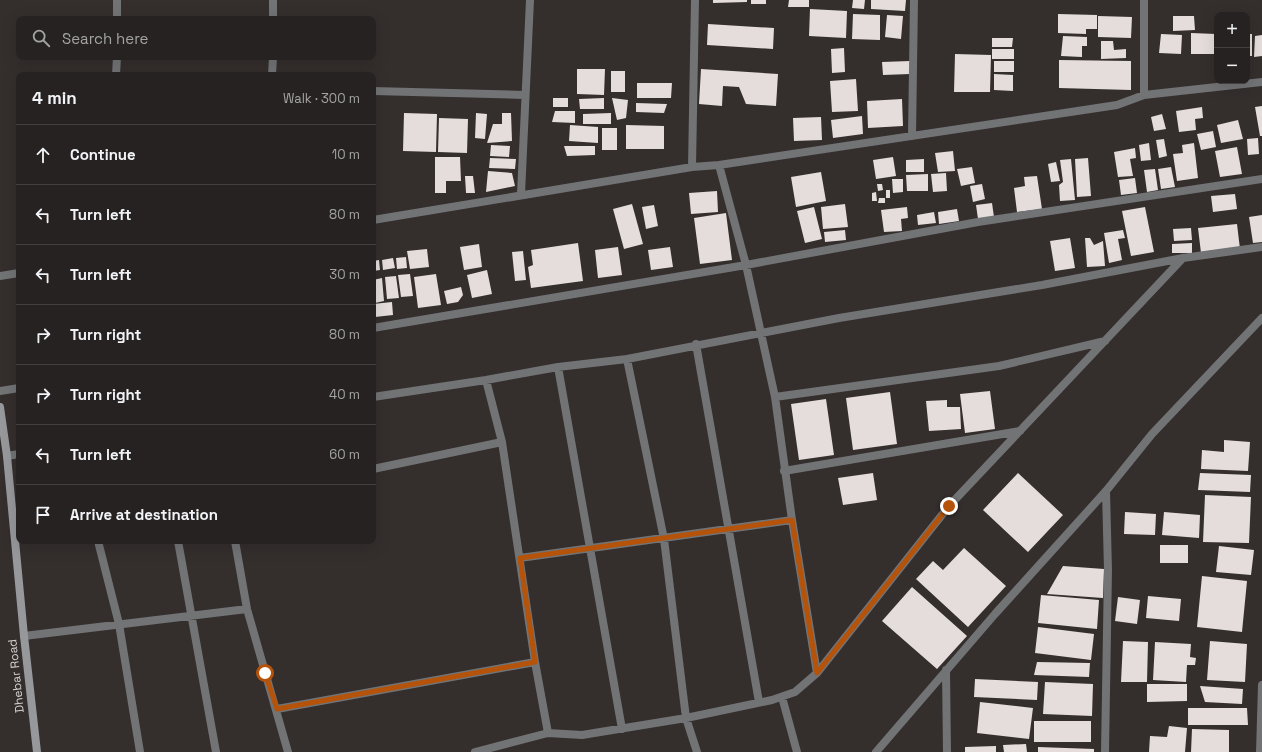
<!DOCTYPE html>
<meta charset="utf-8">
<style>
:root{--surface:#272222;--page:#332f2f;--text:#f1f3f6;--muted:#a4a4a5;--line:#433f40}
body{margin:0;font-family:"Space Grotesk",sans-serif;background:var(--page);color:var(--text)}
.controls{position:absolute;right:12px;top:12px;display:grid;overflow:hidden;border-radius:8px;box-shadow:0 4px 16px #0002}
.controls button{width:36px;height:36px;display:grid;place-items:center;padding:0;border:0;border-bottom:1px solid var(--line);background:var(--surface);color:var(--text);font:20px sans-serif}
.stop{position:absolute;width:12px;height:12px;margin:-9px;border:3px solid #b45309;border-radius:50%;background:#fff}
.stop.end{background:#b45309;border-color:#fff;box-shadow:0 1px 4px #0008}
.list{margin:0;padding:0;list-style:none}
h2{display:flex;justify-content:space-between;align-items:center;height:52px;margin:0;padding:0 16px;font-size:17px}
h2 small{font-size:13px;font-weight:400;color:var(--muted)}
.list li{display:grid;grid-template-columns:26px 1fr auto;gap:12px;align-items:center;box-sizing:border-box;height:60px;padding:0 16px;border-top:1px solid var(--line)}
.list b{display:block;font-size:15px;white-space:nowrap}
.list em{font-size:13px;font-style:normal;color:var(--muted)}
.icon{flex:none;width:22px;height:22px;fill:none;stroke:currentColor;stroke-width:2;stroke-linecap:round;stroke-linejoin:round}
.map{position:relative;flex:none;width:1262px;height:752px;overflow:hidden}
.search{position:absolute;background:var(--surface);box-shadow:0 4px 16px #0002;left:16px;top:16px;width:360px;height:44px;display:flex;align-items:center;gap:10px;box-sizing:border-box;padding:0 14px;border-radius:8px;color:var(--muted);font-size:15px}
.panel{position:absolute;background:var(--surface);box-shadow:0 4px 16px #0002;left:16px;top:72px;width:360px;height:472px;border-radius:8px}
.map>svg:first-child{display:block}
.building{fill:#e4dddb}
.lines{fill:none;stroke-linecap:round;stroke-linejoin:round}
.street{stroke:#717375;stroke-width:8}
.secondary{stroke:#96989c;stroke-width:8}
.route{stroke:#b45309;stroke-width:5}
.labels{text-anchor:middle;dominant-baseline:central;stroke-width:4;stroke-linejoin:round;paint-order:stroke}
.street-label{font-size:12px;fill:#d5d2d1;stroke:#342e2d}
</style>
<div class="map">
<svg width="1262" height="752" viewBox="0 0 1262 752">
<rect width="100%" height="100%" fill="#342e2d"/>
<path class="building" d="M713 0H747V2L713 3Z
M751 0H766V4H751Z
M789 0H809V7H788Z
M853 0H865L864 9 852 8Z
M871 0H906L905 11 871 9Z
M810 9 847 11 846 38 809 36Z
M853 14 880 15V40L852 39Z
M1058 14 1097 15V29H1086V34L1058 33Z
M887 15 903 16 901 39 885 37Z
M1098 16 1132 17 1131 38 1098 37Z
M1173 16H1194L1195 30 1173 31Z
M708 24 774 28 773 49 707 45Z
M1191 33 1216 34 1215 54H1191Z
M1161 34 1182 35 1181 54 1159 53Z
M1247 34H1252V56H1247Z
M1262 35V56L1254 57 1255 36Z
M1063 36 1087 37V46H1082V57L1061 56Z
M992 38H1013L1012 47H992Z
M1101 41H1113L1114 50 1126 49V58L1101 59Z
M844 48 845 72 832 73 831 49Z
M992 49H1014V59H992Z
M955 54 991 55 990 92H954Z
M1059 60 1131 61V90L1059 88Z
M910 61V74L883 75 882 62Z
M994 61H1014V72H994Z
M577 69H605L604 95 577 94Z
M701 69 778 74 776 106 746 104 739 87 723 86 722 106 699 104Z
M611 71H625V92H611Z
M994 74 1013 75V91L994 90Z
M856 79 858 111 832 112 830 81Z
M637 83H672L671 98H637Z
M553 98H568V107H553Z
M604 98V109H580L579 99Z
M612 98 628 100 626 118 617 120Z
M902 99 903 126 868 128 867 101Z
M636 103 667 104 664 113 636 112Z
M1262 106V136H1260L1255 107Z
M1202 107 1203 118 1195 119 1196 130 1179 132 1176 111Z
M555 111H575V123L552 122Z
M404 113 437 114 436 152 403 151Z
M476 113 487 114 485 139 475 138Z
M502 113H511L512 141 487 143 493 124H502Z
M611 113V124H583V114Z
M1162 114 1166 129 1154 131 1151 117Z
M862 116 863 134 833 138 831 120Z
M821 117 822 140 794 141 793 118Z
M439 118 468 119 467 153 438 152Z
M1238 120 1243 139 1221 143 1217 125Z
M570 125 598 127V143L569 141Z
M626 125 664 126V149H626Z
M602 128H617V150H602Z
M1213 131 1216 147 1201 150 1197 134Z
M1258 138 1259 154 1248 155 1247 139Z
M1164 139 1167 156 1159 158 1156 140Z
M1149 143 1151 160 1141 161 1139 145Z
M1194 143 1198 178 1177 181 1173 154 1183 153 1182 145Z
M491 145 510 146 509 157 490 156Z
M564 146H595V155L567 156Z
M1237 147 1242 174 1220 177 1215 151Z
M1135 148 1136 158 1130 159 1133 176 1118 177 1114 152Z
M953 151 955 171 938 172 935 153Z
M435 157H460L461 181H446V193H435Z
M893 157 896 176 876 179 873 160Z
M490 158 516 159 515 169 489 168Z
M1088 158 1091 196 1077 197 1075 159Z
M924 159V172H906V160Z
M1071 159 1075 200 1060 201 1059 185 1063 182 1060 160Z
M1056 162 1060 181 1051 182 1048 164Z
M972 167 975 183 961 186 957 169Z
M1171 167 1175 187 1161 189 1158 169Z
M1155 169 1158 190 1147 192 1144 170Z
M488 171 512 173 515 186 486 192Z
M821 172 826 201 796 207 791 177Z
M946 173 947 191 933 192 931 174Z
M928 174V191H907L906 175Z
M465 176H473L475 193H466Z
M1037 176 1042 209 1017 212 1014 188 1025 186 1024 177Z
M1135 178 1137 193 1121 195 1119 180Z
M892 179H903V192L893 193Z
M877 184H882L883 190 878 191Z
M982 184 985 199 973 202 970 186Z
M886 190H890V198H886Z
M717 191 718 212 691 214 689 193Z
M876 192 877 201H872V193Z
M1235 194 1237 209 1213 212 1211 196Z
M879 198H885V203H878Z
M992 203 994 217 978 219 976 205Z
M632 204 643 244 624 249 613 209Z
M845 204 848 227 823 229 821 207Z
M654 205 658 226 646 229 642 207Z
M814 207 822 239 805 243 797 211Z
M907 207 908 218 901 219 902 231 884 232 881 210Z
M1145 207 1154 252 1131 256 1122 211Z
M957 209 959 221 939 224 938 212Z
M934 212 936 223 918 225 917 215Z
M726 213 732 260 700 264 694 218Z
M1262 215V242L1253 243 1249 217Z
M1237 224 1240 249 1201 253 1198 228Z
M1191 228 1192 240 1174 241 1173 229Z
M845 230 846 240 825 242 824 232Z
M1123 230 1125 238 1118 239 1122 260 1109 263 1104 233Z
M1070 238 1075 268 1055 271 1050 241Z
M1085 238H1090L1094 245 1103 241 1105 266 1087 267Z
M578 243 583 281 531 288 528 267 533 265 531 250Z
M1192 243V253H1172V244Z
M479 244 482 267 464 270 460 247Z
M618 247 622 275 598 278 595 250Z
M670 247 673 267 651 270 648 250Z
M427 249 429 267 410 269 407 251Z
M523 251 526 280 515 281 512 252Z
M406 257 407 268 397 269 396 258Z
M393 258 395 268 383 270 382 260Z
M379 260 380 270 373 271V261Z
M487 270 492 294 472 298 467 275Z
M410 274 413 296 401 297 398 275Z
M436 274 441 305 418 308 414 277Z
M396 276 399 298 387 299 385 277Z
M382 278 384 301 375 303 373 280Z
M461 287 463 295 458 302 447 304 444 291Z
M392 302 393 315 375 317 373 304Z
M990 391 995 429 965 433 960 394Z
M890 392 897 444 853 450 846 398Z
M826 399 834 455 799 460 791 404Z
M947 400V407H960L961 429 929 431 926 401Z
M1224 440 1250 442 1248 471 1201 469 1202 450 1224 452Z
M873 473 877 500 843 505 838 478Z
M1018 473 1063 515 1028 552 983 510Z
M1200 473 1251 475 1250 492 1198 490Z
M1205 495 1251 497 1249 543 1203 542Z
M1125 512 1156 514 1155 535 1124 534Z
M1164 512 1200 515 1199 538 1162 535Z
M1160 545H1188V563H1160Z
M1219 546 1254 550 1251 575 1216 572Z
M964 548 1006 586 968 627 916 579 933 561 943 570Z
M1063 566 1104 569 1103 598 1047 594Z
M1202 576 1247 581 1242 632 1197 627Z
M912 587 967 636 937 669 882 621Z
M1041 595 1099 600 1097 629 1038 623Z
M1148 596 1181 599 1179 621 1146 618Z
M1118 597 1140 600 1137 624 1115 621Z
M1038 627 1094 634 1091 660 1035 653Z
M1123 641 1148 642 1147 682H1121Z
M1210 641 1247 644 1245 682 1207 680Z
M1155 642 1191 644 1190 657 1196 658 1195 665H1187L1186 682 1153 680Z
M1037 662 1090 663 1089 677 1034 675Z
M975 679 1038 682 1037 700 974 697Z
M1045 682 1093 684 1092 716 1043 714Z
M1147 684H1187V701L1147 702Z
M1200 686 1243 689 1242 704 1205 702Z
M980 702 1033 708 1029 739 977 733Z
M1188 708H1247L1248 725H1188Z
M1034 721H1091V742H1034Z
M1169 726 1187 728 1185 752H1149L1150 736 1167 737Z
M1192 729 1229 730V752H1191Z
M1026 744 1027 752H1004L1003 745Z
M996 746V752H965V747Z
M1038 747 1094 749V752H1038Z"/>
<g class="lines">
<path class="street" d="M1144 0V95
M117 19V0
M273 19V0
M116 75 117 57
M272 75 273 57
M373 91 525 95
M912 136 914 0
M692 167 695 0
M521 194 530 0
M373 220 692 167 719 165 1117 105 1144 95 1262 82
M0 276 19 273
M373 328 746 265 978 222 1262 179
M696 344 759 702
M627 359 664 539 686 718 697 752
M558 367 622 729
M486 380 502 442 535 662 548 733
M0 391 19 388
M373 397 486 380 558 367 627 359 839 318 1042 285 1183 258 1262 247
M775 397 999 366 1105 341
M7 456 19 454
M373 469 502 442
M784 471 1020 431
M98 541 119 624 140 752
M178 541 216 752
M235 541 247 609 288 752
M520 558 792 520
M24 636 247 609
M946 670 947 752
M817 673 949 506 1183 258
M782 697 797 752
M277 709 535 662
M475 752 548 733 582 735 686 718 772 700 795 692 817 673 792 520 775 397 746 265 719 165
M876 752 995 614 1106 491 1152 434 1262 318
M1105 752 1108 570 1106 491
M1260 752 1262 685"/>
<path class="secondary" d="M0 407 7 456 24 636 37 752"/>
</g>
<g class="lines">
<path class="route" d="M265 673 277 709 535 662 520 558 792 520 817 673 949 506"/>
</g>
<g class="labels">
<g class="street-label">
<text transform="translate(16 676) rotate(-96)">Dhebar Road</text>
</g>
</g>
</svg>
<div class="controls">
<button>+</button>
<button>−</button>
</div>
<div class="stop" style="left:265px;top:673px"></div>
<div class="stop end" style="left:949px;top:506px"></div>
<div class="search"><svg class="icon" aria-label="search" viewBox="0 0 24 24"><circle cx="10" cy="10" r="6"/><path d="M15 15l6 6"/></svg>Search here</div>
<section class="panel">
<h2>4 min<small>Walk · 300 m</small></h2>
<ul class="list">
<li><svg class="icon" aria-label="ahead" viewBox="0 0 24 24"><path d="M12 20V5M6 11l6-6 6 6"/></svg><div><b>Continue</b></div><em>10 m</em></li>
<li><svg class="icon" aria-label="left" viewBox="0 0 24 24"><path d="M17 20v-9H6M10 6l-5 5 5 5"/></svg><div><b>Turn left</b></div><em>80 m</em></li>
<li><svg class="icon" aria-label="left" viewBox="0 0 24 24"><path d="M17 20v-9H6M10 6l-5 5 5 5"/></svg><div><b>Turn left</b></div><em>30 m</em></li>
<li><svg class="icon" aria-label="right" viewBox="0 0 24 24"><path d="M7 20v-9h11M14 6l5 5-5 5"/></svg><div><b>Turn right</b></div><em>80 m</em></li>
<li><svg class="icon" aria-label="right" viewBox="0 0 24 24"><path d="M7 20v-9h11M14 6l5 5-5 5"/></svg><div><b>Turn right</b></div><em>40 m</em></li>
<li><svg class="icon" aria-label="left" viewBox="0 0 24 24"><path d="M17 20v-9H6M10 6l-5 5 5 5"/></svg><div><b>Turn left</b></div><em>60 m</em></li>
<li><svg class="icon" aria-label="arrive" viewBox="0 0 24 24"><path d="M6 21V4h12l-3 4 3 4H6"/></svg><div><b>Arrive at destination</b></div></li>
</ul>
</section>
</div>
